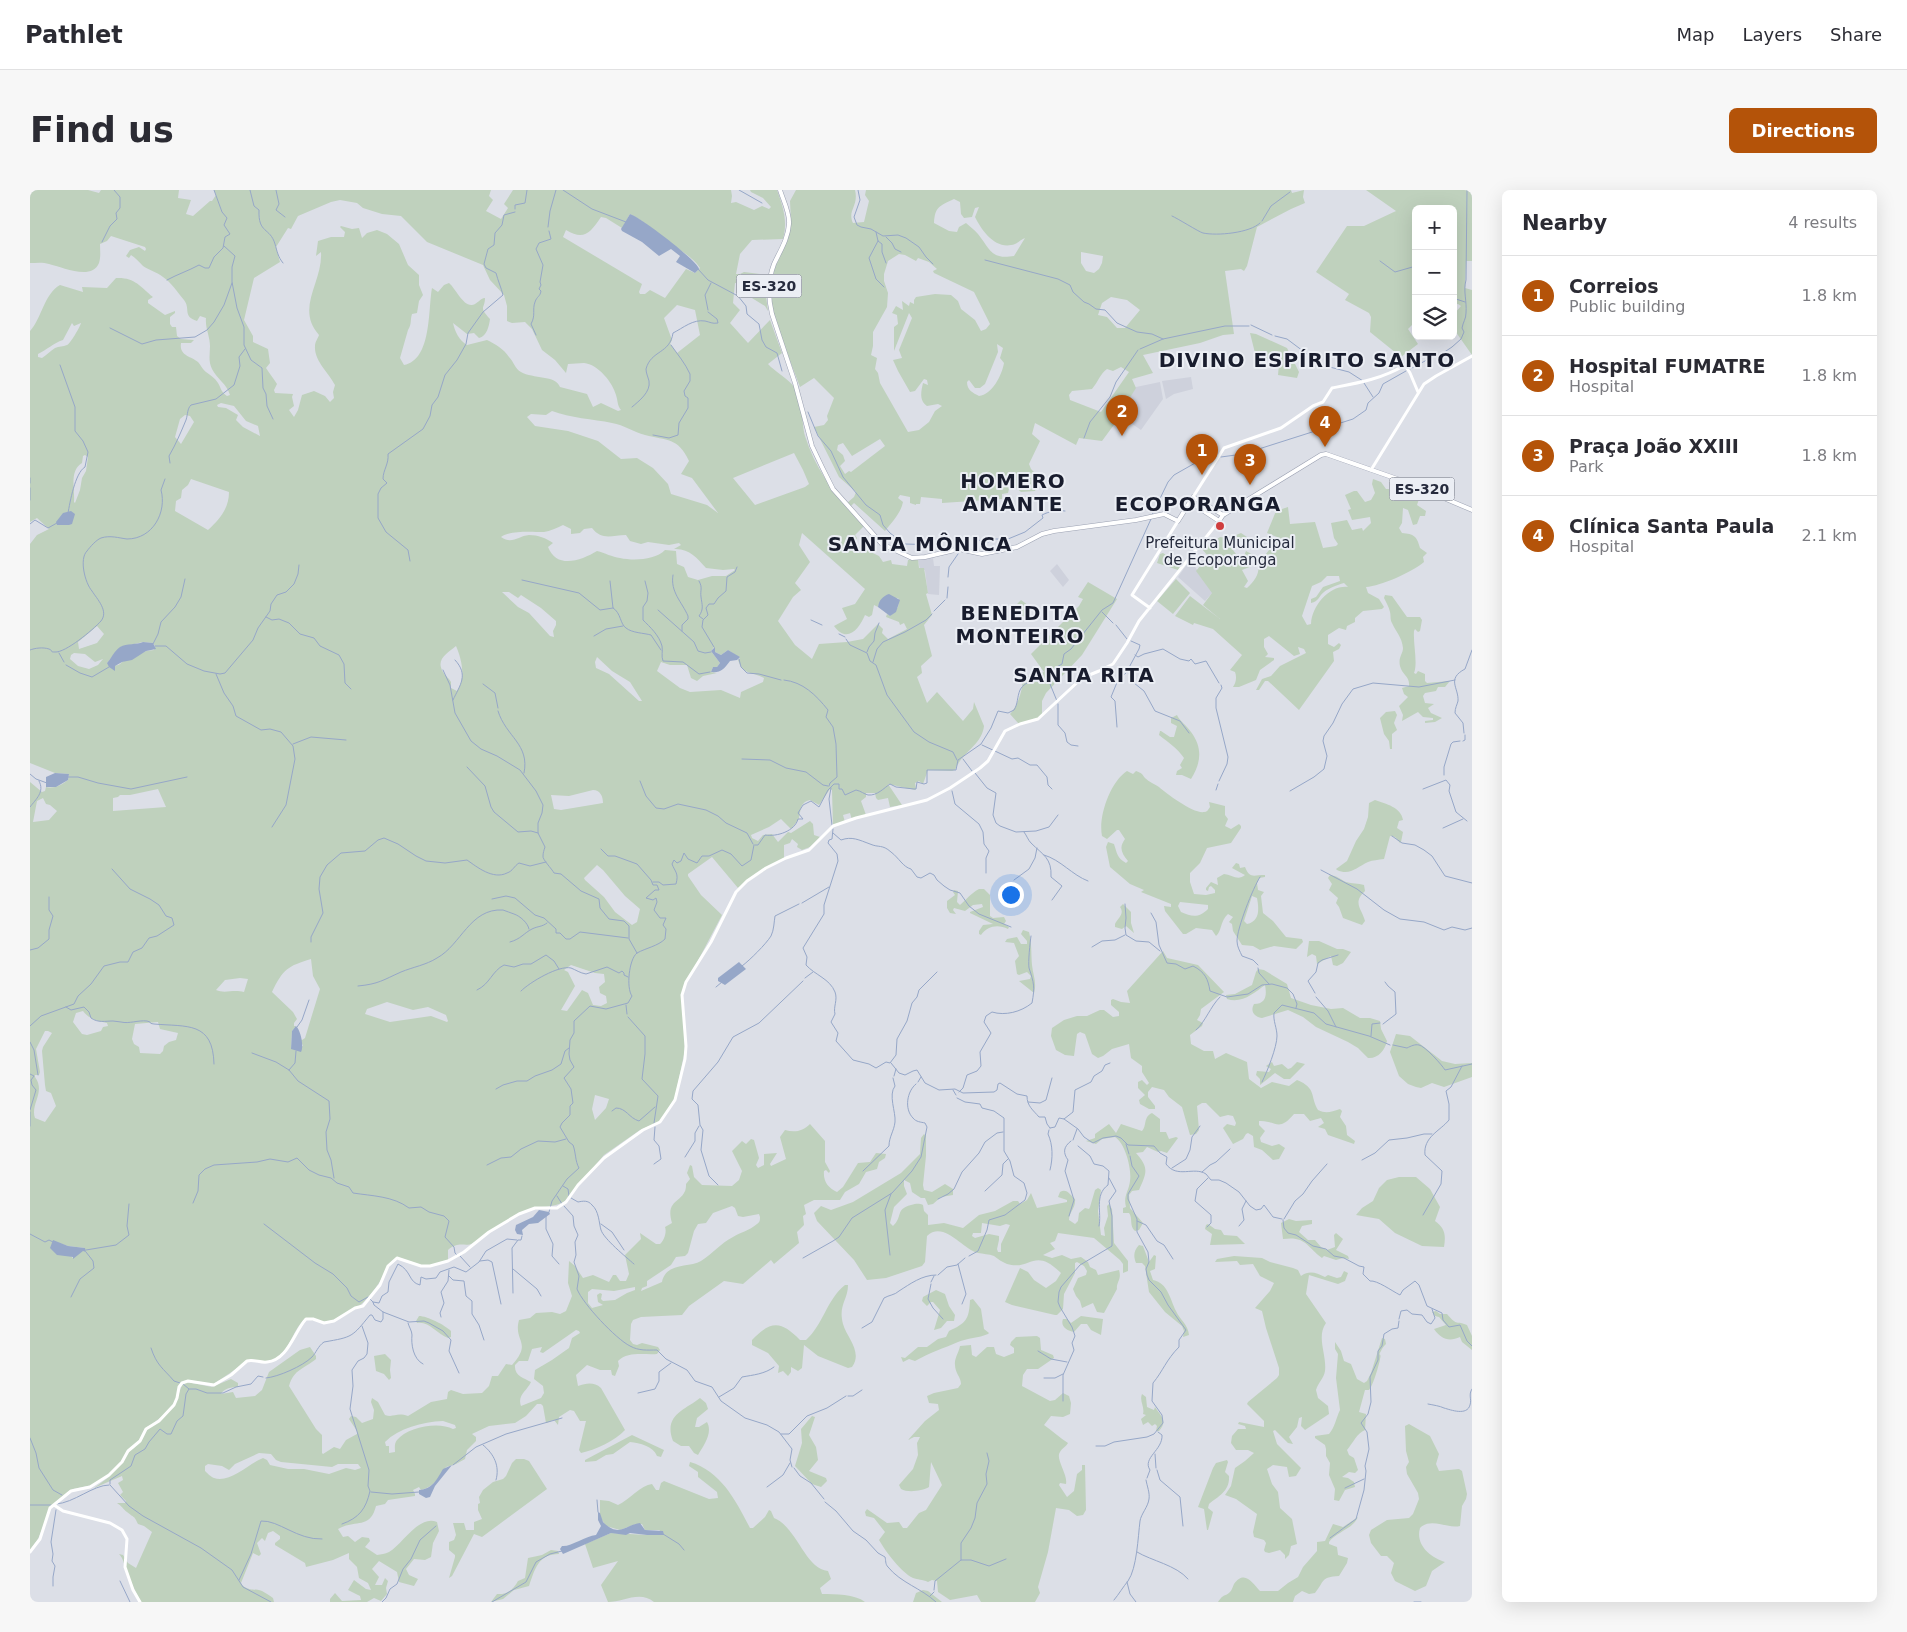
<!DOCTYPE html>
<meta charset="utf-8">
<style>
:root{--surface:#fff;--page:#f7f7f7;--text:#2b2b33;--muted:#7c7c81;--line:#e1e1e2;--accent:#b45309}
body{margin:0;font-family:"DejaVu Sans",sans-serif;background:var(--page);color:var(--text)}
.controls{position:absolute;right:15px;top:15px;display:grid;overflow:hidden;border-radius:8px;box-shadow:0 5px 20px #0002}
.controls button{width:45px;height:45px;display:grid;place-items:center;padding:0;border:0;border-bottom:1px solid var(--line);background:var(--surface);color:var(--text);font:25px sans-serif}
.you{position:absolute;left:980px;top:704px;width:18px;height:18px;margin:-12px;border:4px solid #fff;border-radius:50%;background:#1a73e8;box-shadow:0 0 0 8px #1a73e833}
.badge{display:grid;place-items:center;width:32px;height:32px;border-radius:50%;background:var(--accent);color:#fff;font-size:16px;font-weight:700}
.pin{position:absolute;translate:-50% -41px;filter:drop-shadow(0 1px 2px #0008)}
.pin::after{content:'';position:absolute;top:26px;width:18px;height:15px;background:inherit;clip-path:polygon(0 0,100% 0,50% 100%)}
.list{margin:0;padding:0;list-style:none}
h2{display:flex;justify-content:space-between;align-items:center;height:65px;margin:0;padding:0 20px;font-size:21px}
h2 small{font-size:16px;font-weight:400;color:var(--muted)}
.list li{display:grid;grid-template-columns:32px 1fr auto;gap:15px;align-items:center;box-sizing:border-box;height:80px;padding:0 20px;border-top:1px solid var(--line)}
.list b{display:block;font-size:19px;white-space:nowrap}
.list p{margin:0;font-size:16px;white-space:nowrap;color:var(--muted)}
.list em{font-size:16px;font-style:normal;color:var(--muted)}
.icon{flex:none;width:28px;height:28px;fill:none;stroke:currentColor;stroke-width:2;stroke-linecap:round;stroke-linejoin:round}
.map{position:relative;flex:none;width:1442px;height:1412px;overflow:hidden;border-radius:8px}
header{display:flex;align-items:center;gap:30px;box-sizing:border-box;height:70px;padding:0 25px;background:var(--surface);border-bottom:1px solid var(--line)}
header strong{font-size:24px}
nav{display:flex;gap:28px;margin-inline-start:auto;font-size:18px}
.intro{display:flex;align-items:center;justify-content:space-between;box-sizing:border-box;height:120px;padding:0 30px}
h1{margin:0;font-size:35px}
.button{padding:12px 22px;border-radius:8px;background:var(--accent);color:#fff;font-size:18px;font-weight:700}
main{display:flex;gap:30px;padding:0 30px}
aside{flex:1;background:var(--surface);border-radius:8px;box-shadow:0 5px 20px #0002}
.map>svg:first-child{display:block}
.built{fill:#ced1dc}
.green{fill:#bfd1bd;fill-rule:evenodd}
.water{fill:#96a7c8}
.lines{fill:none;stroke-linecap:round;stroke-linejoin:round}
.stream{stroke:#96a7c8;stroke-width:1}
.primary-casing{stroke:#9ba1b2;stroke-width:5}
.secondary{stroke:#fff;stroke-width:3}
.primary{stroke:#fff;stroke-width:4}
.poi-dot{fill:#cf3d3e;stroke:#ebeef4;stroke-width:2}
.labels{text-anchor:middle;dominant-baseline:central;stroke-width:4;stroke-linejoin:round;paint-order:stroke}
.shield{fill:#ebeef4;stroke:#616674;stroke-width:1}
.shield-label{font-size:14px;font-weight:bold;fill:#262b3d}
.poi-label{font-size:15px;fill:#262b3d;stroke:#ebeef4}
.district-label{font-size:20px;font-weight:bold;letter-spacing:1px;fill:#181c2d;stroke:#ebeef4}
</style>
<header>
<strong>Pathlet</strong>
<nav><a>Map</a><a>Layers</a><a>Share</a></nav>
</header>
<div class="intro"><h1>Find us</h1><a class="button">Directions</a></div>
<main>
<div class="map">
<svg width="1442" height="1412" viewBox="0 0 1442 1412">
<rect width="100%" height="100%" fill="#dcdfe7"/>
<path class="built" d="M1161 187 1163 199 1144 204 1136 209 1132 191Z
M1130 192 1133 209 1111 240 1089 225 1106 197Z
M903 368 904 376H910L909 405 898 404 895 380 890 379 888 370Z
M1160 370 1183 402 1175 411 1148 387Z
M1027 374 1039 390 1033 397 1020 381Z"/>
<path class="green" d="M0 0H58L69 3 71 0H149L148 8 161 10 156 24 163 26 180 11H182L186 5 184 0H461L459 6 463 10 456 21 471 29 478 18 474 14 483 0H701L702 6 701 13 706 12 724 20 732 16 739 19 741 17 733 8 721 2 720 0H747C753 17 758 31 753 49L722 50 710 64 706 84H710L714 82 738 85 736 106 738 121 735 116 717 105 712 94 705 93 703 113 710 120 700 133 718 153 740 130 752 163 738 174C744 181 760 190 764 197 774 210 771 231 775 246 787 284 808 307 834 336L825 345 827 348 824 354 849 366 853 372 861 370 862 374 877 376 878 370 888 369 889 378H894L898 403 896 404 902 425 894 435 902 466 891 476 892 483 887 487 897 513 907 502 933 531 943 519 944 512 954 536C952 555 932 562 925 580L922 581 898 580 893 594 889 591 885 593 886 599 885 600 858 594 872 615 860 617 858 608 848 610 846 608 845 603H836V607L831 611 836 625 822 630 820 623 813 625 815 632 803 637 802 600 800 599 789 615 780 610C770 612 771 620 769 628 767 632 764 635 761 639L751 629 739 637 721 645 722 648 728 651 733 645 742 644 748 652 758 642 761 643 780 631 783 634 784 645 790 647 780 657 772 660 767 657 768 654 762 649 760 653 754 655V668L708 698 682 667 658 684V686L671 705 692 725 652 801 655 860 645 907 631 931 610 940 574 965 535 1011C523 1019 510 1015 498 1020 479 1028 461 1043 443 1053 435 1058 430 1050 418 1060V1070L397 1077 370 1069 362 1071C348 1097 330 1125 299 1131 292 1133 282 1130 275 1129 261 1140 259 1169 237 1172 232 1172 226 1170 221 1169L182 1195 159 1190 151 1193 145 1212 129 1230 117 1237 111 1248 79 1285 62 1295 43 1299 22 1315 8 1349 0 1360V592L12 602 15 601 16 597C25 599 31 595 38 590L39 584 25 583 0 573V354L7 345 19 339 7 328 0 332V141C12 128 14 104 30 95L53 102 52 97 77 98 86 88C104 87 110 96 123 107L118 110V113L135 125 145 121V123L140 127V134L142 137H146L147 146 151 149 164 150 161 153H151C149 166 161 166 168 172 171 175 172 179 176 182 180 185 185 188 188 193 191 198 191 202 197 206L200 205C197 194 187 189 182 179 178 171 180 164 180 156 180 146 175 138 176 128L170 126 167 131C152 126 161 119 154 110 148 103 141 92 133 87 127 82 119 80 113 76 109 72 106 68 101 65L99 68 96 66 100 60 109 57 115 61 116 59 115 57 81 46 77 51 70 54C70 60 71 67 69 73 62 91 32 77 19 74 13 72 6 73 0 73ZM310 10 327 13 333 18 352 24 371 26 397 52 453 75 460 90 474 105 477 116V131L482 133 495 132 502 139 512 160 525 170 536 183 538 174C543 174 549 173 554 173 568 174 583 193 586 205 588 211 587 215 591 220L588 221 571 213 563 217 557 204 530 197C526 185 503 189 491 182 485 179 484 172 479 167 474 159 465 154 457 150L437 155C429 150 425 142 423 133L437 144 444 143 449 148C457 146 459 136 460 129 448 116 455 119 455 108 450 108 448 114 442 115 433 116 426 99 419 93L414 95 408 102 402 98C398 119 402 170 374 175L370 168 378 140C382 134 380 130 382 124L387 123 389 111 393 105 389 95V85L378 75 369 54 357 44 347 40 337 43 332 48 329 38 322 39 311 36 310 37 315 42 314 47H301L288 51 286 66 291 62C293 92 265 118 289 145 288 148 285 152 285 156 284 171 299 183 305 195L303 202 304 208 300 212 295 206 284 201 272 205 268 220 264 227 259 220 264 216 262 207 263 204 245 203 244 200 247 194C243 188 240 184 236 178L240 173 238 159 223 152V146L214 130 224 88 250 72 246 57 258 38 261 39 268 26 301 12ZM600 24C615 32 626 42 639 52 650 61 662 66 670 78L665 83 656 79 635 108 620 100 615 104H610L609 102 612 94 533 47 536 40C554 51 560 43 571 27L576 28 592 38ZM647 115 665 120 670 145 647 163 640 154 642 150 634 128ZM42 133 44 136 51 133C50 137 40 154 37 155 33 157 29 156 25 158 20 161 17 165 12 168L8 167V164C17 160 23 153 33 150ZM191 213 204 216 216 231 228 236 230 246 213 237 206 230 208 225 196 218 188 217 187 215ZM522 221C540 228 563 229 582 233 594 235 604 242 615 245 637 251 648 247 659 271L651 284 662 288 688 323 677 315 641 304 638 294 623 278 607 268 591 269 568 251 538 241 505 236 497 227 501 224 516 225ZM155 225 160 226 164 232 151 254 145 247 150 229ZM764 263 773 280 779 294 775 297 725 315 703 288ZM55 265 58 267 56 281 52 288 50 300 45 313 44 312C45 299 39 281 52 273L53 266ZM161 289 199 302C199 318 190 329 178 340L145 321 146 311 151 308 152 300 158 295ZM533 335 541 339V344L550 343 554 339 562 338C572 351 582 345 596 345L600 351 611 354 618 352 639 355 649 353 651 355 644 359C659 358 667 368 676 378L693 380 704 379 705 380 696 386H682L668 390 658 387 654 377 647 374 646 361 635 360C625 370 604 371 590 368 582 367 575 363 567 361 552 370 527 380 518 357L523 353C516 348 508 345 499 345 488 346 482 355 471 347 480 340 502 342 514 342 520 341 527 338 533 335ZM772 343 835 399 825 414 812 418 817 429 804 436C817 454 829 439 835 425L839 427 842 425 844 415 848 417 849 413 868 408 869 410 868 417 860 426 857 424 856 427 869 432 870 435 874 433 877 439 858 449 852 443 853 439 848 434 833 449 817 452 789 454 782 469 765 455 748 431 763 407 771 400 765 393 780 372 769 355ZM472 402H479L488 408 491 405 511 418 526 431V435L523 441 524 447 520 446 499 423 488 417ZM67 436 74 444 67 453 49 459 48 452ZM113 452 123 453 125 456 124 460 116 461 92 472C87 478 83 475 77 473L91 457ZM426 456C432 470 436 488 427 501L421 498V492C419 488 415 486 413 482 405 469 418 463 426 456ZM684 457 685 462 691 465 698 460 710 468 708 470C713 485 720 481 734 488L733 492 711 502 710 508 691 500 660 502 650 498 627 481 631 472 640 475H657L661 488 667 491 673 486 687 483 681 482 683 477H687L690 473 681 461ZM44 463 55 464 65 472 73 469 68 475 59 479 48 476 40 469 41 465ZM567 467 582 481 600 492 612 511H609L579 484 566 478 565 472ZM128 599 136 617 83 621V608L88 607 90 605H100ZM563 600C570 600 573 606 573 613L531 620 524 619 521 605 539 606ZM13 608 16 614 20 615 27 621 19 630 3 632 7 611ZM567 675 573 680 595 706 610 719 607 732 602 735 585 722 574 707 555 690 554 688ZM281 769 283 786 290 799 275 848 272 850 270 849 273 856 261 859 262 841 266 836H264V833L267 829 263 822 242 802C253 779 258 776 281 769ZM541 775 565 783 574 784 575 792 569 797 570 803 576 806 577 813 571 816 563 815 558 803 552 800 537 821 531 820 545 796 538 782 534 780ZM210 788 218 789 214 802C203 799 195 804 186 800L195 790ZM357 812 383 820 398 817 416 825 418 831 417 832 401 826 360 832 335 824 337 819ZM53 821C59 829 67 831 77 833L78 836 73 837 71 841 57 845 52 844 43 832 46 823ZM128 832 130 839 148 843 146 850 139 852 134 856 133 861 130 864 110 863 109 857 104 854 102 849 105 834ZM15 841H18L22 843 13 857 12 861 15 895 16 901 21 903 26 916 15 932 5 928C0 914 16 902 5 887V885H9L10 882 6 859ZM565 905 579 909 576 918 565 930 562 919ZM23 1051 38 1056 55 1058 43 1068Z
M766 0H825C829 16 817 20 823 33L834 32 839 11 835 5 836 0H1261L1262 3 1274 0 1273 7 1275 13 1261 19 1227 37 1217 76 1214 81 1211 79 1195 81 1204 144 1193 145 1170 153 1113 165 1123 183 1102 189 1106 198 1096 214 1090 212 1081 228 1086 232 1072 251 1049 248 1046 255 1005 233 1002 244 1010 251 999 274 1001 279 1011 289 1005 301 991 302 984 296 979 299 978 303 972 304V309L912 313V309L891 307 890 314H886V315L880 313V307L870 305 868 308 873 312C871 323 862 332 855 341L824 313 820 317 817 313 824 307 826 302 809 287 784 237 794 235 798 230 797 226 804 208 784 188 770 197 744 129 739 105 743 82 753 59 761 32 760 11ZM924 9 930 12 931 24 934 28 942 27 945 18 949 17 945 27C952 41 966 61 985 54 989 52 992 49 995 48L984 66C961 70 960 59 948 44 945 40 940 37 936 33L929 37 927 42 919 41 904 33C905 16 910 16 924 9ZM1051 62 1073 66 1072 73 1069 79 1064 83 1056 81 1051 73ZM869 64 875 65 886 71 888 68 899 72 907 79 903 81 904 83 944 102 960 134 956 139 951 141 945 130 931 119 928 111 921 105 905 104 886 107 884 110V114L880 112 879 116 872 111 873 120 866 116 862 123 867 125 868 134 864 137V161L879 123 882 128 869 160 872 168 863 170 868 181 880 202 885 201 894 189 897 190 898 195 893 193C891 202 889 210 897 216L908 214 912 216 905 221 899 232 889 240 878 242 850 193 848 183 845 179 847 168 841 165 843 156V142L857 117 858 103 854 91V84L858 71ZM1081 107 1097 110 1110 120 1095 138H1087L1077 127 1068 125 1072 113ZM967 154 973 158 970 168 974 173C972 185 962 205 949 206 943 203 937 200 937 192L939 190 945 198H950L955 194 968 162ZM1091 177 1099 182 1071 222 1040 210 1039 205 1042 201 1062 199C1068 192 1070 184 1077 179L1083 181ZM850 249 855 256 821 282 819 281 815 284 810 276 815 271 813 265 807 260 808 255 813 253 822 266Z
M1336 0H1442V71H1436L1435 98 1442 100V165L1423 138 1424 124 1431 116 1428 114 1423 115V19H1386V131L1378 139 1388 154 1371 167 1340 142 1341 127 1339 123 1315 110 1319 104 1286 82 1317 36H1334L1366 21Z
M1220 143 1226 144 1257 158 1269 182 1267 188 1248 185 1249 174 1225 163Z
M1343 289 1351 292 1356 299H1369L1389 309 1387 315 1396 321 1395 326H1390L1387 334 1383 335 1378 320 1373 318 1372 333 1369 338 1372 343C1384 344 1387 346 1390 358L1397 363 1393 367 1394 372C1382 382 1351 396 1336 397L1338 403 1349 409 1354 417 1352 419 1333 421 1325 428V432L1317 436 1316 440 1309 438 1298 445V454L1304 457 1309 453 1311 455 1309 459 1303 462 1304 471 1269 520 1238 491H1235L1229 500H1226L1232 489 1241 486 1250 476 1276 463 1274 459 1268 457 1270 464 1264 466 1239 446 1234 449V457L1238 464 1235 467 1244 468V470L1230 480 1226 490 1209 497H1203C1206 493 1207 487 1205 482L1200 480 1212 465 1183 439 1164 433 1163 435 1145 426 1160 406 1190 429 1173 415 1182 403 1166 381 1178 366 1172 359 1190 347 1199 348 1211 343 1217 347 1216 350 1206 354 1203 360 1209 368 1214 366 1216 361 1225 366 1221 369 1222 376 1212 380 1218 391 1214 397 1217 398C1227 389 1231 381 1227 369H1232L1247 350V347L1237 343 1246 321 1258 317 1260 334 1285 332 1293 358 1306 356 1308 354 1304 348 1301 333 1317 330 1322 340 1332 338 1333 341 1341 333 1340 327 1322 330 1318 320 1321 319 1315 305 1324 301H1327L1335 312 1341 310 1345 303 1342 294ZM1297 386H1309L1310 391 1293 397 1286 407 1281 409V413C1289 411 1288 407 1294 402 1299 398 1307 395 1314 393L1318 397C1300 395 1282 415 1281 434L1277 435 1272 426 1282 396 1291 392Z
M1133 363 1151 375 1148 380 1127 373 1130 364Z
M1146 389 1160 403 1143 424 1127 411Z
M1058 392 1087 409 1052 465 1016 503 1012 511V524L1007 529 989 534 980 524C986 519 994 498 992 490L996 487 1014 482 1001 464 1049 416 1053 409 1048 407Z
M1355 405 1362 406 1377 427H1390L1392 430 1390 441 1388 442 1385 439 1384 441C1383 454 1388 473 1384 483L1386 484 1388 481 1395 484V491L1397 493 1420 491 1415 497H1408L1406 501 1395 503 1393 506 1395 513 1404 514 1398 518 1401 523 1412 528 1405 532 1395 533V531L1403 530V528L1393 527 1388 522 1372 531 1373 525 1369 516 1378 507 1374 504 1372 498 1379 496C1380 486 1372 485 1370 476 1368 467 1373 464 1373 458 1372 447 1366 442 1362 433 1360 430 1361 426 1360 422 1359 417 1356 412 1354 408Z
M991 410 1002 418 992 428 983 418Z
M1365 521 1367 525 1364 533 1367 540 1362 544V559H1360L1359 551 1354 544 1350 528 1356 522Z
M1147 525C1149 530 1157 536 1161 542 1173 558 1171 573 1161 589L1152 585H1146L1147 581 1152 578 1150 575 1154 568C1148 559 1138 552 1129 545L1130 541H1131L1140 547H1144L1147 536 1141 533V528Z
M1097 581 1103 584 1106 581C1112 583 1112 584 1115 588 1119 592 1125 594 1129 597 1137 604 1164 624 1174 622 1177 622 1178 620 1180 617L1179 612 1195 616V625L1198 629 1195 636 1201 639 1209 634 1211 636V638L1201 653 1177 658 1170 673 1160 683V692L1164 704 1176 705 1185 703V700L1181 696 1179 697 1178 701 1176 700V698L1181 692 1188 695 1187 688 1194 684C1202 685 1208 691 1215 685L1213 684 1202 678 1206 673 1209 674 1210 678 1215 677C1220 689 1223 685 1235 685V687L1229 688 1227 693 1228 700 1234 702 1231 706 1233 723 1243 731 1256 747 1272 749 1273 752 1266 759 1244 756 1230 760 1223 756 1212 755 1203 741 1202 734 1199 732 1203 727 1198 724C1190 731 1192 741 1186 746L1182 740 1166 738 1156 744H1153L1135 721 1134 716 1141 717V714L1111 702 1114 700 1100 694 1080 677 1076 657 1078 652 1084 654C1087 663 1087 668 1096 673L1098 671C1091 663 1089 657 1095 649L1089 640H1087L1077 649 1072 646C1068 627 1080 592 1097 581ZM1222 706 1227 708C1229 719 1230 731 1217 734L1214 731ZM1150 712 1178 715V719C1169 728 1162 727 1151 722L1148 716Z
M1345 610C1356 614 1371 617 1373 630L1369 631 1367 638 1373 642 1371 652 1370 653 1365 647 1360 646 1354 669C1348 670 1343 670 1338 672 1327 677 1320 686 1307 680L1306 679 1317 671 1326 651 1334 639 1338 627 1339 613Z
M1300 685C1307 686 1310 689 1316 692 1322 694 1328 693 1334 695L1335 701C1322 713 1332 719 1335 731L1332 735 1313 728 1309 717 1306 713 1308 708 1299 700 1302 694 1298 688Z
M949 699H954L960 705V726L963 728 974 727 976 731 974 734 979 737 978 739C968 734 957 736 951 745L949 744V741L953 735 963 734 940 723V722L953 717 952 714 943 715 935 721 924 718 923 720 926 724 920 723 917 718V711L925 705 923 702 924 700 928 701 927 712 930 715C938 708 940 704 949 699Z
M1093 714 1101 722V733L1104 743 1096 736 1092 739 1085 737V734C1088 728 1095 724 1090 717Z
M993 740 999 742C1002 753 1001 764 1002 775 1003 785 1007 792 1004 803L989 791 1000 789 1001 786 997 782 989 785 987 784 985 771 989 766 984 753 975 752 977 749 987 747 991 754H997V751L991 744Z
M1279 751H1289L1307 759H1313L1321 762 1313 773 1307 776 1303 775 1301 766 1287 774 1286 766 1282 764 1277 767Z
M1133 761 1137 768 1168 775 1194 802 1171 819 1170 825 1167 830 1173 833 1172 836 1160 845 1161 854 1174 861H1183L1185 869 1196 863 1217 872 1219 889 1231 898 1242 892 1259 896 1267 890C1287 898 1280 907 1288 920 1296 924 1301 922 1310 919L1312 921 1310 927 1316 936 1317 945 1325 951 1324 954 1298 945 1295 939 1288 937 1294 933 1291 928 1280 931 1274 924H1264C1248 943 1246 930 1229 931V935L1235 941 1230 948 1231 952 1242 956 1249 954 1255 958 1249 969 1243 970 1232 960 1224 957 1223 946 1218 943 1216 944 1213 949 1203 954 1193 938 1197 934 1205 936 1206 933 1203 926 1198 925 1190 927 1176 913H1172L1167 916 1169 940 1166 944 1160 945 1152 917 1139 907 1134 900 1122 897 1118 902V907L1125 916V919H1119L1110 914 1109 910 1115 905 1108 898V892L1112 890 1117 895 1119 893 1112 882V876L1101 868 1099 854 1082 859 1073 866 1068 868 1062 864 1055 844 1050 842 1047 844 1044 866 1035 865 1026 860 1021 846 1022 838 1034 830 1047 826H1057L1070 820H1074L1083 827 1089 826V822L1081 815V810L1083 809 1091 812 1100 813 1097 801Z
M1228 779 1234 780 1257 794 1261 808 1281 815 1301 819 1313 818 1330 828H1340L1350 831 1351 839 1357 851C1355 860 1348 869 1338 868L1328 858 1318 852 1286 837 1273 827 1258 820 1232 828C1224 827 1220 821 1224 814 1236 814 1237 805 1235 795 1224 803 1212 814 1197 809L1196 805 1205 804 1222 795 1226 782Z
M1366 844 1380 846 1412 871 1425 874 1442 873V887L1414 897 1402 893 1391 898 1386 897 1378 894 1369 886 1360 862Z
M1242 872 1244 876 1252 874 1258 879 1261 878 1267 872 1275 874 1260 889H1254L1245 883 1230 895V889L1226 885 1227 881 1239 882 1241 879 1236 876Z
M1122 923 1130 929V942H1136L1139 949 1146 947 1148 948 1137 963 1131 961 1128 962 1117 957 1113 962 1106 963C1119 978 1117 982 1109 1000L1102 1001 1099 1005 1100 1018 1113 1033 1109 1040 1105 1041C1099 1036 1103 1028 1099 1023H1093V1018L1096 1017C1093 1006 1099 1001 1100 991 1102 979 1095 953 1085 947L1072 949 1066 954 1056 951 1065 948V944L1079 934 1086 943 1091 934 1112 941C1117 936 1113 927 1122 923Z
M780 934 795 951V972L800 981 799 983 796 980 794 981C793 991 798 998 807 1002L813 997 828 973 840 972 846 963 856 964 855 968 849 972 847 979 836 982 829 994 815 1002 810 1010H784L774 1015 776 1024 773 1026 774 1035 767 1042 769 1053 744 1074 741 1070 713 1094 694 1091 659 1116 652 1125 611 1127 603 1130 601 1134 600 1150 603 1154 607 1155 612 1153 628 1157 630 1160 627 1164C614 1165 598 1161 588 1171L589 1176 585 1186 582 1185 581 1180H570L557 1175 546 1185 548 1196C557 1193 564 1192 571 1198L595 1240C585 1251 565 1260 551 1263L549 1260 556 1231H550L544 1221 540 1220 529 1227 528 1235 524 1230 516 1233 513 1216 511 1214H507L496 1226 485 1233 459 1236 444 1243 442 1244 446 1247V1251L437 1260 435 1269 426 1274 416 1277C410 1287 404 1297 391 1300L389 1297 383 1300 385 1304V1306L358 1310 355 1314 346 1316C340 1340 325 1329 308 1339L313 1347 318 1346 325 1352 332 1347 339 1348 340 1351 335 1357 347 1365C351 1364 355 1364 359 1362 372 1355 389 1324 407 1332L409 1341 403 1353 401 1367 395 1370 384 1369 376 1379 379 1385 388 1389 384 1396 369 1392 367 1382 349 1371 342 1379 349 1387 345 1395H352L355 1388 358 1391 356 1398 357 1404 351 1411 344 1408 337 1412H300V1409L305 1403 312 1411 331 1410 330 1406 318 1400 324 1390 336 1399 341 1400 338 1393 329 1388 327 1377 319 1369V1363L303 1370 276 1377 275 1373 245 1355V1353L250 1349V1346L243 1341 238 1343 235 1351 232 1348 227 1353 231 1364 229 1366 223 1363 211 1393 212 1395C220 1402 224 1398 232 1401 236 1403 240 1406 243 1408L244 1412H111C106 1402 101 1393 97 1382 94 1376 94 1369 89 1364L93 1365 98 1373 106 1378 122 1342 114 1336 108 1334C104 1325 104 1328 97 1322 93 1319 92 1316 87 1313H95L96 1311 90 1305 93 1302 88 1293 93 1290 92 1286 64 1298 79 1287 99 1261 104 1258 117 1238 144 1217 152 1195 157 1192 182 1197 201 1189 208 1193V1197C202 1197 194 1198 191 1204L203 1202 206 1208 225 1206 232 1200 239 1182 270 1160 280 1157 286 1166V1169C274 1179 264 1179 259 1196L286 1239 292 1245V1263L293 1264 304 1257 310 1259 316 1250 327 1244V1241L319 1229 321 1226 326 1227 332 1233 343 1229 344 1220 341 1212 342 1208 348 1212 355 1225C364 1228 366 1222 378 1226L401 1212 417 1209 418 1202 421 1200 433 1204 452 1203 459 1196 462 1186H468L476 1174 482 1175C503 1152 483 1152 489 1130L500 1128 506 1123 522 1122 530 1124 536 1121 542 1106 538 1093 539 1071 545 1076 553 1088 563 1085 579 1092 583 1085H586L590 1091H596L599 1084 595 1065 611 1049 610 1043 626 1054H630C634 1051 637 1042 635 1037L642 1033C634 1007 657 1013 656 994L660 989 657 983 660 975 662 976 664 987 672 995 702 996 709 990 712 981 702 961 712 951 716 954 721 949 724 950 729 968 726 975 728 978 734 975V964L747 963 740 974 741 976 756 969 750 947 755 940C765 943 773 941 780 934ZM702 1016 705 1018 708 1026 713 1027 729 1024 730 1027C730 1030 730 1032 727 1034 719 1041 711 1042 703 1047 691 1053 682 1064 671 1071 659 1078 636 1072 632 1092L611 1101 612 1098 617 1096V1091L641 1075 646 1067 655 1066 658 1063 664 1041 668 1034 676 1033 683 1023ZM605 1097V1100L597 1103 585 1110 573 1111 571 1109 572 1104 570 1103 567 1105 568 1112 573 1115 562 1118 558 1113V1102L562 1099 584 1101ZM546 1140 549 1141 550 1143 542 1148 539 1158 522 1170 505 1180 504 1189 513 1196 514 1203 511 1208 491 1216C487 1205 497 1201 501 1192 494 1188 484 1186 485 1175L489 1171H498L502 1159 512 1157 510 1162 513 1163ZM413 1231 425 1235 426 1238 423 1239C409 1231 377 1237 367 1250 364 1254 365 1258 365 1262L359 1263V1256H356L355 1252C369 1238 392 1232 413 1231ZM229 1263 241 1264 246 1270 251 1272 302 1277 308 1274H328L331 1278 325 1280 316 1278 299 1284 274 1279H258L240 1275 237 1270 233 1268C220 1273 199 1294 184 1288 181 1287 177 1283 175 1281V1276L178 1274 192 1276 199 1280 205 1274Z
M894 944 896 946V966L893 995 894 1000 902 1002 915 994 923 999V1005L911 1007 903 1014 898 1015 895 1008H891L882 1002 880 993 874 990V996L877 1004 864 1017 860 1033 863 1036C873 1027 865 1019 881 1015 886 1014 888 1013 893 1015L894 1021 898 1025V1035L914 1033 933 1038 949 1025 965 1021 983 1011H988L990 1014 997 1010 1001 1003 1007 1018 1037 1012V1010L1028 1007 1030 1002C1037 998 1040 1005 1045 1009 1046 1018 1039 1022 1039 1030L1045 1034 1048 1031 1049 1023 1055 1018 1059 1019 1060 1017 1065 1000 1068 998 1071 1000 1068 1021 1071 1045 1075 1046 1074 1038 1078 1026 1077 1016 1079 1014 1082 1019 1084 1053 1098 1071V1081L1093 1083V1074L1090 1070 1064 1048 1028 1043 1025 1051 1020 1053 1025 1059 1013 1065 1022 1068 1032 1065 1041 1069 1051 1067 1058 1072 1060 1077 1066 1080 1068 1085 1089 1080C1092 1090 1086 1092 1087 1099L1074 1123 1067 1122 1063 1113 1052 1118 1050 1111 1046 1106 1043 1099 1048 1088 1056 1085 1057 1081 1054 1076 1047 1072 1045 1073V1083L1034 1104 1033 1119 1027 1125H1025L982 1115 975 1112 990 1078 998 1082 1004 1090 1016 1098 1026 1091 1031 1083C1004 1056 1001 1081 977 1074 972 1072 968 1069 964 1066 959 1064 953 1064 948 1063 933 1060 914 1030 897 1046L895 1072 892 1076 856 1088 837 1090 824 1070 787 1031 784 1023 791 1016 801 1020 823 1012 871 983 890 964 891 948ZM952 1033 970 1036 976 1034 980 1035 971 1054V1062H968L967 1059 969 1050V1046L959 1044 945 1048 942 1046 943 1043H951Z
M1369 987H1386L1400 999 1410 1017 1405 1031C1415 1038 1416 1045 1414 1057L1392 1056 1365 1043 1349 1029 1326 1025 1332 1018 1343 1011 1349 998 1357 990Z
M1259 1029 1266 1031 1282 1030V1034L1272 1036 1269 1042 1278 1050H1285L1291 1057 1297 1060 1305 1057 1304 1045 1306 1043 1313 1049 1306 1060 1318 1066 1319 1069 1313 1068 1306 1070 1294 1066 1292 1068C1276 1056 1276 1046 1253 1049L1251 1033Z
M1178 1034 1185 1039 1191 1040 1194 1045 1207 1046 1215 1054 1180 1055 1182 1044 1175 1039 1176 1035Z
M1109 1055 1113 1056 1119 1072 1124 1065 1126 1066 1125 1079 1120 1081 1123 1090C1138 1093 1140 1109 1146 1121 1150 1130 1158 1134 1159 1145L1153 1147 1154 1141 1152 1136 1135 1122 1119 1102 1115 1076 1112 1073H1106C1103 1066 1104 1060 1109 1055Z
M1204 1066 1232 1068 1240 1072 1263 1078 1268 1080 1271 1086C1280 1080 1286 1083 1295 1087L1298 1085 1307 1088 1311 1087 1314 1081 1318 1083 1315 1091 1308 1094 1279 1085 1276 1104 1296 1133C1286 1147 1297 1165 1295 1181 1294 1188 1288 1193 1286 1200L1288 1208 1298 1216 1299 1224 1275 1240 1271 1236 1272 1227 1269 1228 1267 1237 1259 1247 1263 1254 1258 1253 1245 1240 1243 1241 1247 1254 1271 1278 1266 1286 1259 1287 1257 1277 1243 1275 1237 1279 1242 1294 1248 1302 1250 1318 1262 1329 1267 1354 1261 1356 1259 1365 1255 1369V1365L1250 1360 1239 1363 1235 1362 1234 1360 1236 1353 1234 1350 1224 1347 1223 1342 1227 1324 1206 1309 1195 1305 1201 1296 1205 1278 1215 1271 1224 1263 1218 1260H1206L1201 1253 1202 1246 1208 1239H1216L1215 1236 1208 1234 1209 1232 1234 1237V1231L1217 1214 1218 1212 1247 1188 1249 1185V1178L1236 1138 1232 1121 1225 1118 1240 1101 1244 1093 1230 1086 1223 1074 1210 1075 1207 1071 1185 1072 1187 1069Z
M815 1095H818C818 1110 808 1115 813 1134 817 1148 833 1162 822 1177L818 1178 788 1166 774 1155 772 1178 768 1181 761 1177V1182L758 1186 753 1181 748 1183 749 1176 738 1163 722 1155V1150C742 1129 752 1132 770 1150H776C793 1135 797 1109 815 1095Z
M906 1100 915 1104 919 1116 925 1125 924 1131H917L911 1138 904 1140 910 1120 903 1112H901L897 1116 892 1111 893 1107Z
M943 1109 951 1119 954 1139 959 1143 958 1144C949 1148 937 1148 928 1152 914 1158 899 1163 885 1171L879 1169 873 1172 871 1167 875 1168 888 1157H897L908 1149 916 1147 919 1141C936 1133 939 1130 940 1110Z
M1406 1121 1410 1124H1417C1428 1137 1426 1130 1437 1135L1442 1146V1160L1432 1152 1430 1147C1419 1152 1411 1149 1404 1139L1416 1135 1409 1127 1405 1126 1402 1122Z
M389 1126C397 1126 415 1135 421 1141V1147L418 1148C407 1144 399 1131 387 1133L386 1131Z
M1051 1126 1073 1129 1071 1145 1061 1140 1057 1134H1051L1044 1142C1037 1141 1030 1136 1033 1129H1037L1041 1133Z
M1007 1146 1010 1148 1011 1160 1023 1165 1024 1168 1008 1179H997L993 1185 992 1196 1020 1211 1025 1210 1033 1203 1039 1206 1041 1213 1040 1224 1033 1227 1021 1226 1014 1235C1023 1241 1030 1248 1038 1253 1036 1257 1032 1258 1030 1262 1025 1269 1038 1284 1036 1294L1030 1293 1029 1295 1037 1307 1044 1301 1047 1284 1052 1280V1275H1055L1056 1320 1053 1325 1047 1326 1039 1320 1026 1318 1018 1362 1008 1397 1010 1403 1005 1412H951L947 1405 920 1410 908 1402 907 1391 902 1390 898 1392C892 1389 888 1390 883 1388 871 1382 856 1362 849 1350L855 1342 844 1328 836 1326 835 1322 837 1319 857 1333 869 1332 873 1338H877L889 1323 896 1320 912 1295 901 1272 899 1297C892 1301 878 1303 871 1299L869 1295 883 1279 888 1265 887 1253 890 1247H884L878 1250 895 1231 909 1220 908 1214 899 1213 897 1206 904 1203 928 1198 931 1194C931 1187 925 1183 925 1175 924 1169 929 1162 930 1156L941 1155 942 1165 946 1167 957 1157H964L966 1164 974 1167 984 1163V1158L980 1155 981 1152 986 1147Z
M1352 1148 1355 1149 1356 1154C1354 1156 1352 1158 1351 1161 1347 1168 1352 1161 1350 1169 1349 1175 1343 1196 1339 1200H1335L1329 1222 1336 1224 1335 1240C1327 1243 1323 1253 1317 1260L1319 1265 1324 1268 1328 1280 1325 1283 1319 1282 1312 1287 1318 1288 1324 1292 1325 1297 1315 1300 1309 1311 1304 1310 1305 1299 1299 1285 1300 1273 1296 1266V1259L1295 1255 1285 1248V1246L1299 1244C1305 1237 1306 1228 1310 1220L1306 1188 1308 1164 1305 1159V1152L1311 1161 1314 1171 1321 1174 1327 1189 1334 1193 1337 1191 1341 1183Z
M355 1164 361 1170 360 1180 361 1188 359 1190 354 1184 346 1181 344 1166Z
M1112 1204 1116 1207 1117 1217 1124 1220 1125 1217C1131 1226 1138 1231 1129 1241H1126L1127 1236 1125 1234 1122 1236 1118 1232 1113 1235 1111 1229 1116 1225 1113 1224C1115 1217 1109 1211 1112 1204Z
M670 1208 676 1213 678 1219 667 1228 665 1237H669L677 1232C683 1243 674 1255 668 1265L664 1263 659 1256H651L643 1251C633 1225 655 1220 670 1208Z
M782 1226 785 1227 779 1245 786 1257 788 1270 779 1281 796 1288 797 1291 791 1297 782 1294 765 1276 772 1253 771 1239Z
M1379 1234 1400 1246 1409 1264 1406 1274 1409 1281 1429 1279 1432 1281 1437 1304 1436 1309 1432 1316 1430 1336C1417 1339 1401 1327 1390 1338 1385 1355 1401 1368 1415 1372L1402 1381 1396 1396 1385 1401 1365 1391 1361 1383 1364 1373 1357 1366H1351L1341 1353 1339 1345 1341 1340 1357 1330 1379 1328 1383 1324 1389 1309 1388 1303 1377 1284 1376 1277 1379 1272 1376 1261 1375 1236Z
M602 1245 634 1260 631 1267 627 1266C623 1256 610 1253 600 1252L583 1264 576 1265 566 1271 555 1272V1270Z
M486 1269H494L499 1271 517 1299 452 1347 444 1344 422 1386 419 1388 425 1367V1365L419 1360V1352L424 1350 426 1345 423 1333H434L436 1340H444V1332L452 1329 448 1320V1314L450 1313 449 1307 453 1300 463 1292 473 1289 476 1286 482 1273Z
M1197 1270 1198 1272 1195 1282 1199 1286C1200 1301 1189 1306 1179 1314L1178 1318 1183 1322 1178 1340H1177L1174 1319 1168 1317 1183 1278 1186 1273Z
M660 1272C691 1281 706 1311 720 1338H723L735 1327 739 1320 741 1321 744 1328C767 1337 775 1379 798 1381L801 1389 790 1398 792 1404C805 1404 825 1404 835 1412H624C610 1400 593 1412 578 1412L571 1395 588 1371 563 1378 555 1354 581 1343 617 1345 628 1344 630 1340H615L612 1334H606L590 1340 576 1336 570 1327V1310L579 1311 588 1315C599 1310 611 1295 622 1294L626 1300H629L631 1293 634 1291 679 1309 688 1308 687 1302 668 1287V1282L659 1276Z
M1328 1327C1323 1339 1306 1342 1299 1352V1354L1307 1357 1308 1365 1318 1368 1317 1373 1309 1386C1290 1387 1295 1391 1285 1403L1279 1404 1272 1401 1265 1406 1263 1412H1188C1194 1403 1195 1407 1200 1402 1202 1400 1203 1396 1204 1394 1215 1379 1223 1394 1230 1401H1248L1258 1393 1268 1387 1273 1377 1287 1361V1352L1295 1351 1303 1334 1313 1337Z
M521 1360 528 1361 529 1364C508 1364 505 1379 499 1396L484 1400 473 1409 461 1412 467 1404C477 1405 484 1399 488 1391L495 1388 498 1368 512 1365Z
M893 1400 898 1401 912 1412H883L886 1403Z"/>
<path class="water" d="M600 24C610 27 667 70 669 79L665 83 646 72 650 66 641 59 629 66 612 52 592 41 591 39Z
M41 321 45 324 42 334 39 335H27L26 332 33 323Z
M859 404 870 410 866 422 860 426 848 417C849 410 853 406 859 404Z
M113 452 123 453 126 459 116 461 102 470 92 472 85 476V481L79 477 77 473C81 469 84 461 90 457 97 453 106 455 113 452Z
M685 457V462L691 465 698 460 710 467 707 470 700 471C694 479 691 483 681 482L683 477H687L690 473 681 461Z
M25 583 39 584 38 590 26 597H16V587Z
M709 772 716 779 695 795 688 791V788Z
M266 836C271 841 274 856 271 862L261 859 262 841Z
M509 1020 519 1022 520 1024 508 1033 499 1034 492 1040 493 1045 487 1044 485 1040 486 1035 503 1027Z
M23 1050 38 1056 55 1058 56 1062 53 1061 43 1069V1067L27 1065 20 1058Z
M422 1275 405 1296 400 1307 396 1308 389 1304V1300C403 1299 407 1289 413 1279Z
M568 1322 570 1323 573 1332C589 1348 595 1335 610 1333L615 1340 633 1341 634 1345H617L600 1343 596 1345 581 1343 533 1364 530 1359 532 1356C541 1357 555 1346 566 1345L571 1336 568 1330Z"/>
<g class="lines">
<path class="stream" d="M220 0 224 16 229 20C228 44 240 37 245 54 247 61 248 67 253 73
M246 0 249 14 246 20 255 27
M533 0 562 19 596 32
M709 0 732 13
M828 0 830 10 824 27 827 35 831 37 841 39 853 46 868 45 876 48 889 57 896 67 903 74
M485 19V15L495 13 497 0
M1142 26C1147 28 1169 42 1173 43 1187 46 1220 43 1230 33
M1232 31 1241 16 1260 2
M518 37 520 21 526 0
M846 42 848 51 852 54V62L856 73
M856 47 862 53 865 59 871 62
M848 51 839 68 846 89 854 97
M72 52 80 36 87 29 86 23 90 18V7L84 0
M194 56 205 66 202 77V92L207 118 214 137V155L221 170 232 178 233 198 236 204 237 216 243 229
M955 70 1028 89 1040 95 1043 102 1054 112 1059 114 1066 119 1075 120 1087 133 1107 142 1122 144 1133 149
M1350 71 1365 82 1386 76
M668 79 678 90 708 106 716 116 717 124 729 134 732 150 736 157 747 163 752 181
M137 90C148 84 158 81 169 75L175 78H179L184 67 193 58 195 47 200 44 194 35 197 28 192 22 184 0
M1423 108 1435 112
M678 120 675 105 681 93
M1221 135 1242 145
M80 138 112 154 126 150 165 147 177 140 184 132 194 115 202 93
M506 145 501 134C506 125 502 120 505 112 507 106 510 107 511 101L509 99 511 95 510 92 513 75 506 59 509 53 521 49 519 41
M1245 146 1257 149 1277 164
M1110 159 1133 149 1195 136H1219
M1279 165 1292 175 1319 182 1333 191
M30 175 45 217V241L53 251 58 262 55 277C45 283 40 312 38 323
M1380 179 1395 171 1402 165H1410L1422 157 1431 149 1434 142 1432 138C1433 132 1436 129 1436 123 1437 111 1433 101 1436 90L1437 0
M1334 193 1343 207
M602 217C609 211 621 202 619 191 618 187 616 183 616 179 621 160 640 164 643 143 653 138 663 129 675 131 680 132 682 134 688 133L687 129 678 122
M778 222 788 246 801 261 813 287 836 315 850 325 853 335 860 343 873 353
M623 245 639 248 648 245 649 233 658 218V208L655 206 654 201 660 191V184C655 173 648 165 641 155
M1054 248 1060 232 1080 207 1086 192 1108 160
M1191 267 1213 264 1323 229 1336 220 1338 213 1349 203 1353 194 1376 181
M140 273 139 266C146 254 151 242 156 230 158 224 157 219 161 215L186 209 204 195 210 176 209 167 215 159
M0 293V288
M0 298V310
M1122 325 1138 292 1144 285 1174 268 1187 267
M0 334 5 330 18 338 27 333
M945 351 952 350 958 352 965 349H978L995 342 1013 328 1012 325C1020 321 1027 320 1035 321
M875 354 908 355
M380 371 378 360 356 342 348 328V304L351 298 357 293 353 289C353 280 359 274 358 264L393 239 400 226 402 215 408 207 415 185 427 170 436 154 438 143 453 122 473 105C471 97 468 91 466 83L456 78 454 74 458 59 464 55 465 43 472 35 474 25 485 22
M643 385C640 402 652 412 658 426V429L652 435V441
M918 387 919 377 928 364
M492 390 549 403 570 420 583 418
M580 391 583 418C591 423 590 434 596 438 602 443 614 443 621 445L631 460
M615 391 618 403 617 411 613 417V430C620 437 629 445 632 456 633 461 631 466 633 471L653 472 669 484 680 482
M669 391C673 398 670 400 671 407 672 415 674 419 669 426L673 429
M917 408 918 397
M628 420 664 452 668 461 675 463 681 462
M904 421 915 410
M1072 422 1083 433
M236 427 242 430 249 429 259 433 270 444 284 448 290 456 309 465 314 474 315 493 321 499
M781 430 792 435
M1086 435 1097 449
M809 444 815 447
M564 446 576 439 593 436
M816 449 820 455 837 463 840 471 846 475 857 505 884 542 899 552 923 562 927 570
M123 454 128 444 131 432 145 417 151 407 155 389
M125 456H136L157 474 174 481 190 484 195 483 223 450 228 438 240 421 241 414 247 405 256 402 264 394 268 384 269 375
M684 457 672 437 673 430 678 425 676 418 679 414H684L688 408 696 401 697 387 705 382 707 377
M0 460C5 458 13 457 19 459 24 461 19 462 25 462 35 463 63 440 71 431 79 421 67 409 62 401 55 393 49 369 57 361 60 357 66 350 71 348 80 345 89 348 97 349 123 349 137 322 131 300L135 289
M837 462 839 457 844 451 845 443 849 433
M29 463 34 472
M1105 465 1108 467 1114 464 1133 459 1150 469 1159 471 1161 469 1165 474 1176 471 1189 493
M709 469 711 477 717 483 729 484 751 490
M843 472 847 459 853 452 875 442 896 430 902 424
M36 475 50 483 62 487 79 477
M413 480 420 495 425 523 441 551 451 559 467 566 490 580 506 601 513 615 512 623 508 633V643L515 657C514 660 513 663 513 666 512 669 522 679 524 683L531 684 551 701 569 709 570 718 579 729 594 731 599 736V749L607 763
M1097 481 1104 493 1114 501 1125 521 1150 531 1159 543
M186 484 194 503 203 516 206 526 231 540 240 539 251 542 263 556 265 569 256 615 242 637
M754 490C773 492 786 505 798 520L796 527 803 537 806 554 807 587 800 593 799 596
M1020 493 1025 488V478L1032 474 1034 464 1041 459 1072 420 1083 413 1121 329
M453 494 465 503 468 518
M1020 494 1027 511
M423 510C430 495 439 485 425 470
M1028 514V535L1035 543 1037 552 1041 555 1048 556
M468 521C476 547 500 554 494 583
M1087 537 1085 511 1081 507 1088 490 1096 483 1109 459 1110 455 1101 451
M1434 543 1433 533 1425 523C1425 518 1427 515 1428 511 1429 498 1416 489 1435 479L1442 460
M1433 551 1435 550V545
M263 554 281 547 316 550
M952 555 982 569 988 568 1000 575H1007L1017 587 1018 595 1022 599
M712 569 740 570 756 578 776 582 793 595 798 596
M933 569 942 581
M437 577 455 596 461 617 464 622 488 642 501 641 508 643
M945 583 957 598 966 603 963 625 966 633 970 636 986 642 1006 641 1019 637 1028 625
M0 584 6 589 17 593
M1414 585V577L1421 554 1423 552 1430 551
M37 587H48L68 593 101 599 157 587
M610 591 616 606 626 618 634 619 648 614 676 620 688 626 696 633 717 643 723 654
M1189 591 1197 574 1198 567 1186 518V508L1192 498 1191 495
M801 598 799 609 802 635
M1393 599 1416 590 1420 595 1419 601 1426 622 1437 631
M1186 600 1188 594
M922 601 925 614 949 634 953 642 954 654 959 661 956 668V683
M1260 601 1284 587 1294 579 1297 566 1293 551 1294 546 1303 533 1312 514 1323 499 1343 493 1389 497 1425 490
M0 617C6 609 15 602 9 591
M1413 638 1433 629
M803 639 802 649 799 650 798 653 807 664 808 671 794 715V724L773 758 777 767 776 775C785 785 800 789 805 802 808 810 803 817 805 824L801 832 808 843 806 851 823 870 839 874 846 878 856 872 860 873 866 865 867 849 877 831 882 813 887 807 889 800 907 782
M994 642C997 646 998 650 1001 653 1013 665 1022 668 1021 687L1032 696 1022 710
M803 643 811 650C822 646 829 650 840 654 849 658 852 654 861 662 869 668 873 677 881 679L887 687 891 688 900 683 904 685 907 690 914 696 920 700 930 703 939 716 949 724 981 737
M1362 646 1372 653 1385 655 1394 660 1402 666 1415 686 1442 693
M725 655H728L735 645C747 647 765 641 768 629H773L768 623 773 615 781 611 789 617 798 600 804 594H809V599H812L815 605 826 600C831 601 834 604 838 605 847 606 854 598 860 594L866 597 884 599H886L887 592 894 594 897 593V580H926L928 570 951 554 961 538 968 521 978 523 984 520C988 514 987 507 990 500 996 489 1009 490 1019 493
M1014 665C1031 670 1042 685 1058 691
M1291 680 1327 699 1354 720 1370 729 1394 732 1414 740 1422 737 1435 740 1442 738
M984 690 999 679 1005 668 1007 658
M623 692H629L633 695 646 694C649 683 645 682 642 674L644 670 647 673 651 671 654 663 658 669 667 673 672 666H679L692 660 701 664 712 676 721 670 724 655
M462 709 476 706 485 708 505 725 514 728 526 739V743H530L536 749H540L550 742 598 748
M772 713 799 697
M1095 714 1096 728 1095 738 1096 745 1106 751 1119 752 1130 761
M1121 723 1126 732 1129 755 1137 773 1146 774 1155 779 1163 776C1175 782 1178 789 1180 801L1197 807 1218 804 1232 795 1242 794 1257 798 1263 804 1267 814 1266 818
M281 752V747L293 723 289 699 290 687 297 675 311 663 335 661 348 650 354 648 368 654 386 666 396 671 415 673 437 670C447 677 463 690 477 683 483 681 484 676 489 673L500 676 516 672
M480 752C491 749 494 743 502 739 508 736 512 737 517 733
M1062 757 1072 751 1085 750 1095 745
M0 760 8 758 19 749V740L23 726 19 720V707
M1228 775 1223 770 1212 766C1210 761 1207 757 1207 751 1207 738 1223 698 1230 687
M712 776C720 770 736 754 741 746 744 740 744 732 745 726L769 714
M1228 778 1229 783 1239 794
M775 788 783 782
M328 796C349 794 353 790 371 782 383 777 396 775 407 768 431 755 440 718 473 720 477 721 480 723 484 724 490 726 498 733 499 739
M686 797 692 792
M447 800C460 794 462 781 474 775L484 777 493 774H501L516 765 524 771 529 779
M491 801C500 792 529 775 541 778 546 780 550 783 556 784L577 777 589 783 592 781 594 783V785L598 787
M1285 803 1278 791 1286 782 1288 773 1292 770 1308 765
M1286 807 1298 821 1306 837
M596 815 597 824
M36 817 41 820 54 817 59 822 61 828C68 833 75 831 83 831 86 831 88 832 91 832 99 834 108 830 117 831 124 833 117 833 124 834 157 837 183 831 184 874
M598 827 615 846V864L612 889 628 906 624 933
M1353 834 1366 824 1365 802 1358 796 1355 792
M0 836 11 826 44 814 48 806 61 794 74 776 90 772H98L103 762 112 758 119 748 127 746 144 735 142 728 136 726 129 715 120 709 100 699 82 679
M267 837 272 830 279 810
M1166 840C1176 831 1180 817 1190 807
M1341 846 1342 834 1350 833
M0 852 4 860 8 885
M1363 855 1377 858C1381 856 1385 854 1389 855 1395 856 1412 875 1415 880L1442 874
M222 863 246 872 259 880 268 891 299 911 300 929 296 942 297 960 301 970 304 988
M861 873 869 883 875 885 883 881 887 880 895 893 909 900 925 899 933 903 964 902 967 900 968 894 970 893 987 904 997 906C997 916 1003 920 1009 927H1015L1017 934 1020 938
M259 880 265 873 266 861
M0 884 4 886 1 890 2 895 6 900 0 920
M864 886 866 879
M888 892 891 887
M1232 892C1237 882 1247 857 1247 846 1247 838 1243 831 1244 823L1252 815 1284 823 1296 834 1339 846 1360 855
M466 899 473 895 487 891H497L505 886 522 880 531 874 535 861 539 858
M923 900 926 905
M929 902 933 898 937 885 947 881 951 876 950 862 961 843 954 832 956 826 962 822C975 826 991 822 1002 813 1005 797 1004 793 999 778 998 772 1000 753 1001 746
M927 908 935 912 950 914 952 918 964 921 974 928V961L980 971 984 986 994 993 997 1003 995 1010 975 1025 959 1030 957 1040 948 1061 939 1066
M998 912 1010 913 1016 910 1022 888
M582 921 586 918C596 918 599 928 609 931L625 917
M0 922V936
M1034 929 1048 939 1054 947 1063 953 1073 948 1086 946 1091 948 1098 955 1124 956 1130 963 1137 967 1136 974C1147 989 1164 976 1176 984 1178 986 1179 988 1181 990H1189L1196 993 1209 1002 1220 1016 1226 1020 1231 1019 1234 1015 1243 1027 1252 1029
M1020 938 1025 937 1029 928 1034 929 1043 922 1045 900 1061 892 1064 886 1072 881 1075 875 1080 873
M1019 940 1018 944C1023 955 1023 968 1020 980
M1043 950 1047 939
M1096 954 1099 964
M1048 956 1060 966 1064 974 1073 976 1079 981 1078 995C1064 1005 1072 1023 1069 1036
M655 967 665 951V943L669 936
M1332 970 1345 963 1359 950 1377 948 1394 944H1402
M624 974 631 969 629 956 624 950 625 937
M457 975 471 968 481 967 491 959 508 951 525 952 536 949
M1142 978 1156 969 1160 960 1162 947 1170 936
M833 981 859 956C859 947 864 941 865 932 866 922 858 905 865 896L863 888
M1172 982 1180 975 1186 972 1200 959
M688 995 679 986 671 960 673 940 670 935 668 915 662 909 663 901 688 872 703 847 729 833 773 791
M533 996 538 999 539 1006
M955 1001 972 985 973 974 978 969
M527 1006 532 1014
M541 1008 548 1012C553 1011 558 1010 562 1015 569 1021 569 1033 571 1040 574 1049 596 1067 604 1074
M908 1009 918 1004 924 999 932 982 949 963 955 952 967 943 973 942
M163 1013 168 1001 169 985 175 979 184 975 227 972 240 969 258 972 267 968 279 980 289 985 301 988 307 993 319 997 323 1003C342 1006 363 1006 379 1018L391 1017 399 1022 414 1026 419 1031 415 1047 424 1057 425 1063 427 1065
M534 1016 543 1026 544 1036 548 1045 545 1052 546 1065 544 1072 549 1086 547 1099C553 1114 586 1149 600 1156 609 1161 617 1160 627 1160L636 1169 657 1180 665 1191 682 1197 691 1211 715 1228 737 1235 749 1242 762 1259 760 1270 762 1277
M519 1022 522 1011 537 989 549 978C545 971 546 963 543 955L539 952 530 937 532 933 540 925V916L543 913 541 899 534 888 544 877 540 870 539 864 540 850 544 843V831L560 816 576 819 598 813 602 806C596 798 599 769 607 763 616 758 628 756 635 749L636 739 633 735 636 728H630L624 720 627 712 626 708 623 710 616 708 625 700H629L627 695H623L621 690 607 674 585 666H578L571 659
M1393 1025 1411 994 1412 981 1395 965C1393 947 1410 941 1419 930V914L1416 901 1421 897 1432 876
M516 1026V1039L523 1054 522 1066 529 1074
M1039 1026 1044 1010 1035 981 1038 970C1033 963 1033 957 1041 951
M1254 1029 1265 1011 1273 1004 1282 991 1297 974
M1253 1030 1254 1038 1258 1043 1266 1045 1283 1056 1296 1059 1304 1066 1314 1068 1329 1076 1334 1077 1333 1084 1340 1091C1347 1090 1362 1101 1370 1105L1373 1100 1385 1091 1389 1095 1397 1116 1412 1123 1413 1130 1419 1137 1430 1135 1437 1151 1442 1156
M1107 1031 1116 1035 1127 1051 1134 1055 1143 1069
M234 1034 285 1073 303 1084 317 1098 321 1106 329 1112 338 1107
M571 1034 582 1042 594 1060
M1209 1036 1214 1030 1212 1019 1216 1011
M1177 1037 1181 1033V1025L1165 1011 1167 999 1178 988
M0 1044 15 1052 19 1050 23 1052
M56 1060 86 1055 99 1045 97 1036 99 1014
M860 1065 855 1020 861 1004
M430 1066 440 1077
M773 1068 803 1051 809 1047 822 1028 862 1003 882 981 891 967 897 937 895 933C891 932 886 932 883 928 874 919 877 901 886 894
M450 1071 458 1070 462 1072 471 1114
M928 1074 936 1104 932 1114
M483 1079 507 1099 511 1106
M908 1085 917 1077 927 1075 935 1068
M419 1086 423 1090 434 1091 436 1106 442 1111V1124L449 1135 454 1150
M901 1092 904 1086
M901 1094 898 1109 903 1118 913 1129
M483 1103 482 1058 488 1050H491L492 1046
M41 1107 50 1089 64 1078 63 1071 56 1062
M340 1109 343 1112 344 1115 353 1122 379 1132 394 1131 399 1133 413 1141 421 1150 419 1161 429 1183
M343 1112 349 1113 352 1106 358 1102 359 1092 368 1074C382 1081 378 1092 390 1095L391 1087 396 1089 406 1088 410 1082 424 1077 436 1082 449 1072 456 1061 477 1049 487 1050
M411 1127 410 1123 414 1113 411 1102 418 1091 419 1080
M1369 1129 1371 1121 1377 1120 1382 1124 1392 1125 1397 1132 1401 1134 1405 1128 1402 1119
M378 1133C379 1137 382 1141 382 1145 381 1154 383 1169 393 1174
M832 1138 842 1132 854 1108C859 1105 865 1105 869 1101 880 1094 892 1085 906 1085
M121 1158C127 1176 133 1178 144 1191L150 1193
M1008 1161 1021 1169 1037 1172
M236 1188C248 1187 273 1176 282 1167 286 1163 288 1156 294 1152 323 1147 322 1147 340 1125H342L345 1130 351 1132 353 1129V1122
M1014 1188H1025L1033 1184
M153 1194 159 1199
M160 1199H166L177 1203H193L206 1197 221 1194 228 1186 233 1187
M608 1203 625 1199 629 1191V1182L641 1173
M818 1206H823L832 1200
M689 1207 704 1198 712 1187C723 1185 735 1184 744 1177
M1033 1211V1185L1044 1160 1042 1153 1045 1146 1042 1137 1030 1117 1028 1112 1029 1102 1031 1097 1050 1075 1082 1056V1026L1079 1011 1086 1001 1079 988
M1398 1214C1403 1215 1410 1216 1414 1218 1421 1220 1437 1226 1440 1215 1442 1209 1438 1205 1442 1199
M751 1244H759L777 1226 797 1218 816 1206
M0 1248 6 1263 9 1278 23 1300 32 1305
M453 1255C464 1264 470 1276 466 1290
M1066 1256H1075L1084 1252 1117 1247 1124 1244 1133 1233 1132 1225 1122 1211 1123 1193C1133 1181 1136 1170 1149 1157V1150L1156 1140 1138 1115 1131 1102 1119 1090 1117 1085 1116 1079 1119 1072 1118 1062 1107 1042V1029L1098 1009V1004L1109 986 1102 976 1100 966
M1125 1264 1126 1278
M423 1275 446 1257 476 1244 532 1228
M764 1278 770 1286 781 1293 794 1309
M1127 1280 1130 1290 1150 1307 1153 1336
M1117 1288 1120 1280C1112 1268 1133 1260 1132 1245L1128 1242
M80 1294V1290L101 1276 105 1265 115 1259 119 1252 130 1239 137 1244H141L147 1231 153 1226 156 1204 159 1199
M80 1295 99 1316 113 1326 171 1358 202 1380 213 1397 241 1412
M737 1297 753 1285 760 1273
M1315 1298 1334 1289
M341 1302 362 1304 389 1302
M567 1310 568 1322
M795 1312 806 1321 823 1341 836 1350 848 1363 855 1367C856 1370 855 1374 858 1377 871 1393 891 1398 906 1412
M26 1314C44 1313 63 1295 79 1295
M0 1315H21
M312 1334C329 1328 336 1319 340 1301L338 1296 339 1280 320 1219 323 1196 322 1180 328 1171 334 1168 337 1164 338 1153 332 1136
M633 1344 649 1354 654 1360
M1300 1348 1326 1329 1334 1300 1336 1281 1335 1276 1339 1259 1337 1242 1331 1233 1338 1224 1341 1212 1340 1187 1348 1170V1161L1352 1156 1354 1144 1362 1139 1368 1138 1369 1131
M1107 1362C1122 1371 1146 1375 1158 1389
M931 1370V1353L941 1338 945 1328 947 1313 957 1294 956 1284 959 1271 957 1263
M209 1390 221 1364 231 1331C249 1330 267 1350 292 1349
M90 1391 100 1412
M1097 1392 1100 1404 1106 1412
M23 1396V1387L25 1376 22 1371 23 1364 21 1352 26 1320
M904 1400 905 1391 931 1370H941L959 1376 976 1369
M900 1406 904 1402
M1084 1410C1089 1404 1093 1397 1098 1391 1107 1378 1108 1347 1110 1331 1111 1324 1118 1317 1119 1309 1120 1303 1117 1296 1116 1290
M352 1412 356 1408 360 1399 367 1394 373 1379 381 1369 390 1350 406 1336
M462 1412 496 1392 506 1372 520 1364 532 1361
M1384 1412H1391"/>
<g class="primary-casing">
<path id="primary" d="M750 0C753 10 760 23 759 34 758 49 750 61 744 74 738 90 738 108 742 124L765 193 782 256 792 277 803 299 852 354 882 368 895 367 929 359 952 364 987 357 1012 344 1024 341 1106 330 1134 324
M1160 312 1189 331 1193 325 1291 265 1296 264 1376 292 1442 320
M1134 324 1148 331 1163 307 1193 325"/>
</g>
<path class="secondary" d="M1341 280 1394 194 1406 186 1442 166
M1163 307 1194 258 1251 238 1283 216 1293 212 1302 198C1328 193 1352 189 1375 175L1380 183 1388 202
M1120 418 1102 405 1148 331
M24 1315 33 1321 80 1333 92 1340 97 1349 95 1377 103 1400 110 1412
M0 1362 10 1349 20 1318 41 1301 60 1297 79 1285 92 1272 98 1261 110 1251 116 1239 129 1231 144 1215 147 1208 149 1197 152 1193 158 1191 184 1195 201 1185 217 1171C224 1169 230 1173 237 1172 258 1170 264 1142 276 1129H283L294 1133 304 1131 325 1118 333 1116 350 1095 358 1076 367 1068 391 1076H400L418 1071 434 1062 459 1042 489 1024 505 1018H527L536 1012 548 995 574 968 613 940 630 932 645 910 655 869 656 856 652 805 656 792 681 752 706 702 717 691 736 678 756 668 779 660 803 636 826 628 897 610 920 598 950 578 958 571 975 541 990 534 1008 529 1052 488 1069 481 1083 474 1097 453 1109 431 1189 331"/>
<use href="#primary" class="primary"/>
</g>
<circle class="poi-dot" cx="1190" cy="336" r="5"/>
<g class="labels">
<g class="shield">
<rect x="706.5" y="84.5" width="65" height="23" rx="4"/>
<rect x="1359.5" y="287.5" width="65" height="23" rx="4"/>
</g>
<g class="shield-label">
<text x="739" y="96">ES-320</text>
<text x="1392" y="299">ES-320</text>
</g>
<g class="poi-label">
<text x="1190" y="353">Prefeitura Municipal<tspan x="1190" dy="17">de Ecoporanga</tspan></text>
</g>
<g class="district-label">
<text x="1277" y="170">DIVINO ESPÍRITO SANTO</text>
<text x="983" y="291">HOMERO<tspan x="983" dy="23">AMANTE</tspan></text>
<text x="1168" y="314">ECOPORANGA</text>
<text x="890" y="354">SANTA MÔNICA</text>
<text x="990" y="423">BENEDITA<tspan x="990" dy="23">MONTEIRO</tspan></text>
<text x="1054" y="485">SANTA RITA</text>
</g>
</g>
</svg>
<div class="controls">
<button>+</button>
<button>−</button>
<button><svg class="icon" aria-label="layers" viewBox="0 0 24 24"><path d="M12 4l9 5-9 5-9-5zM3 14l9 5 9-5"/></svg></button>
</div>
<div class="you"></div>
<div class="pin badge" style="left:1172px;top:285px">1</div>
<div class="pin badge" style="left:1092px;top:246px">2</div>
<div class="pin badge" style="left:1220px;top:295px">3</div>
<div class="pin badge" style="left:1295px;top:257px">4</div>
</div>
<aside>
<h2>Nearby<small>4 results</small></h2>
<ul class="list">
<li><span class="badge">1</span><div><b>Correios</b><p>Public building</p></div><em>1.8 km</em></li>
<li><span class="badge">2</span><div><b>Hospital FUMATRE</b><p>Hospital</p></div><em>1.8 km</em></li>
<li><span class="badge">3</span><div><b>Praça João XXIII</b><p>Park</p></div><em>1.8 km</em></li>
<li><span class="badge">4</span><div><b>Clínica Santa Paula</b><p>Hospital</p></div><em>2.1 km</em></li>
</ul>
</aside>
</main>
